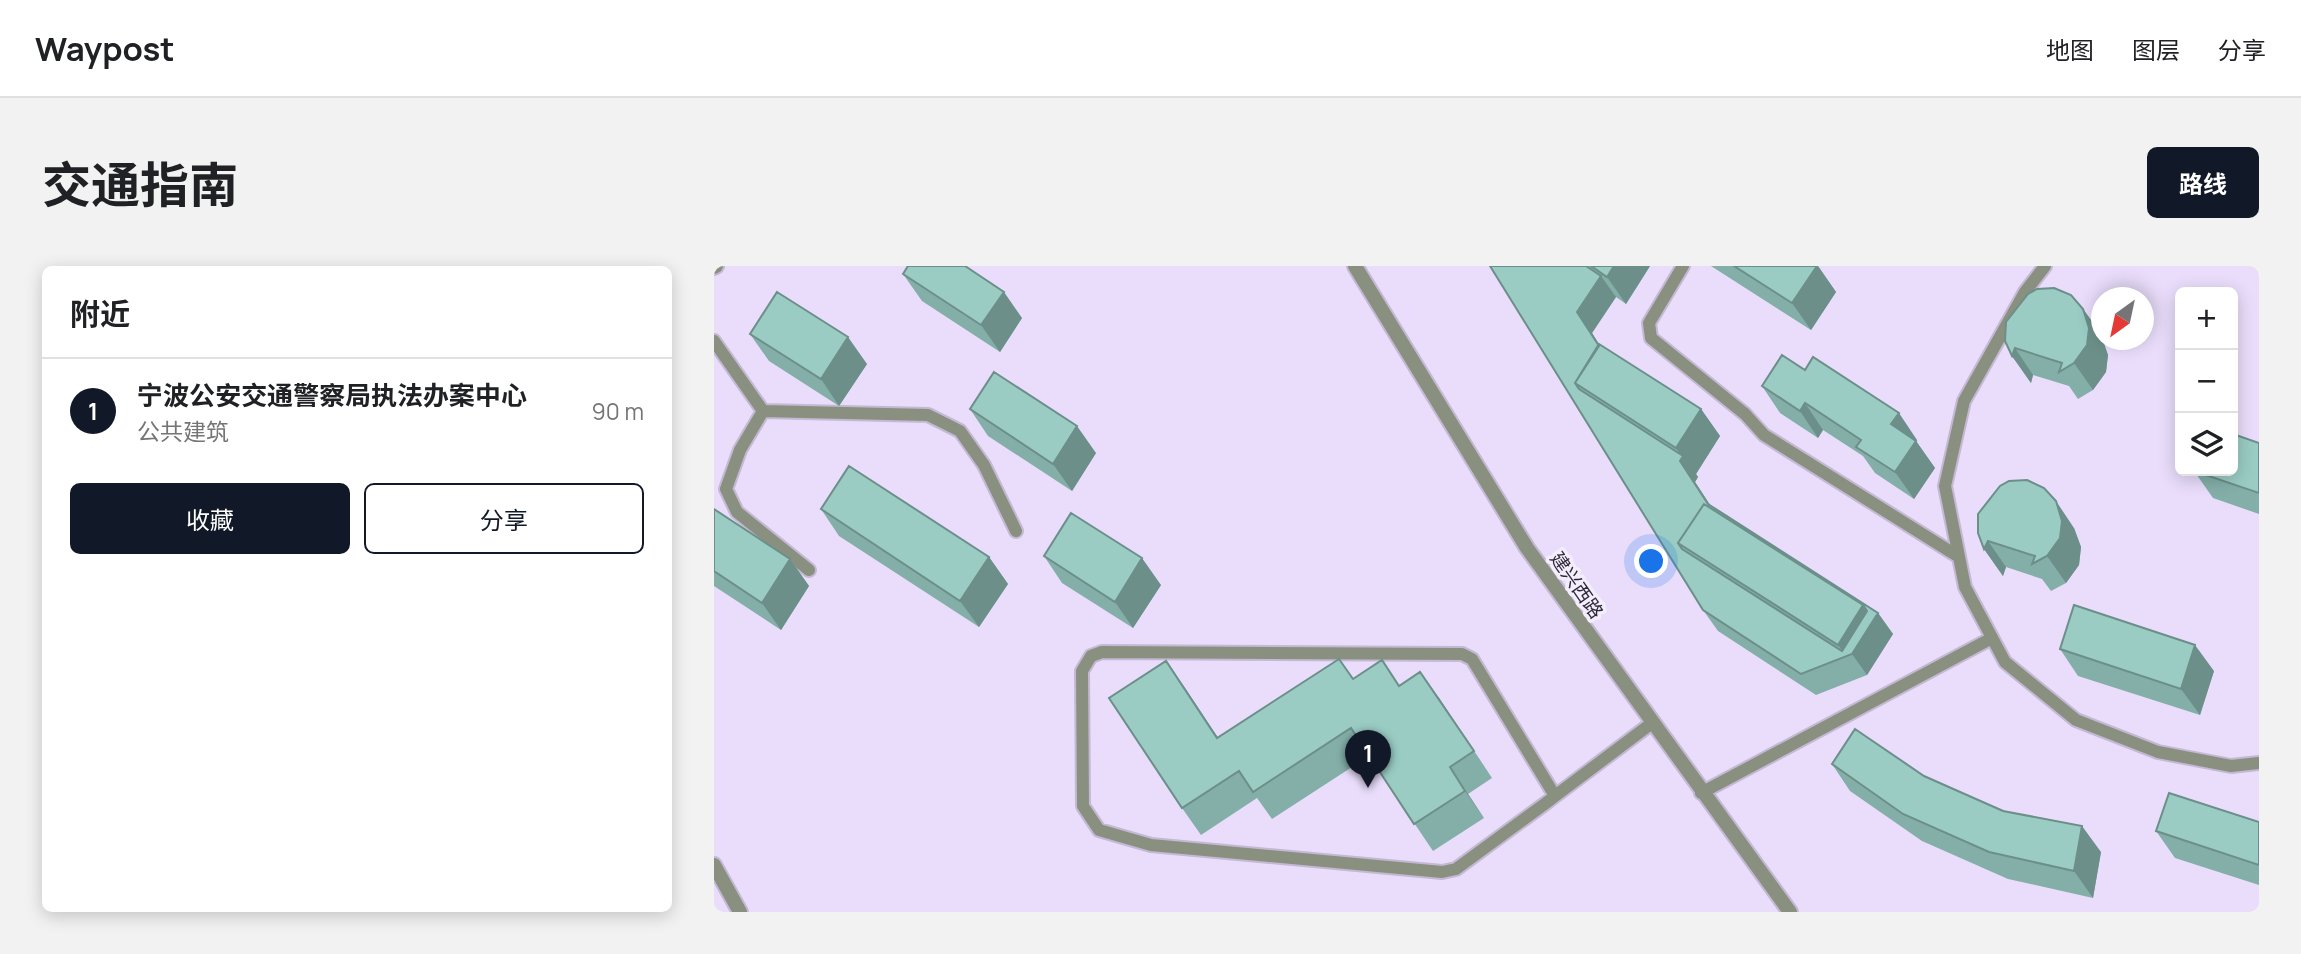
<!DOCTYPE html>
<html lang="zh">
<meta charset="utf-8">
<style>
:root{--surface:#fff;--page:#f2f2f2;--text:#202124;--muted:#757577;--line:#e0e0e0;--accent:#111827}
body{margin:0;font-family:Manrope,"Noto Sans SC",sans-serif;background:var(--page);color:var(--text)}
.controls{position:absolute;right:21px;top:21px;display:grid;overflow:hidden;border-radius:10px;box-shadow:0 4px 18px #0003}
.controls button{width:63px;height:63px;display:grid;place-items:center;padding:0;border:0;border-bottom:2px solid var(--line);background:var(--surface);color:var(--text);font:35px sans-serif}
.compass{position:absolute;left:1377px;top:21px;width:63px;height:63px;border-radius:50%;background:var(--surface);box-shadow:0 4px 18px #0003;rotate:213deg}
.you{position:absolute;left:938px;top:296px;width:24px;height:24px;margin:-18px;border:5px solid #fff;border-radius:50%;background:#1a73e8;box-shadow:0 0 0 10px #1a73e833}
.badge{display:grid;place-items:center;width:46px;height:46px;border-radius:50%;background:var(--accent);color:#fff;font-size:23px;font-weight:700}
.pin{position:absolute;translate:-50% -58px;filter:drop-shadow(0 2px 4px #0008)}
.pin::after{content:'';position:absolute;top:37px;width:24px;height:21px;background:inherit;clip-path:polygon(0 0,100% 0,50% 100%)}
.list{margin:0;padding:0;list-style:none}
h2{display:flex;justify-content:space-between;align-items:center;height:91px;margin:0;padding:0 28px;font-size:30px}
h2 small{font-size:23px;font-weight:400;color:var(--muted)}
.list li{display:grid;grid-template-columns:46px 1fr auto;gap:21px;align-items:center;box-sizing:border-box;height:105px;padding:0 28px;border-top:2px solid var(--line)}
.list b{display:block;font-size:26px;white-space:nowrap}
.list p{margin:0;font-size:23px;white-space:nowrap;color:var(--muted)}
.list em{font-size:23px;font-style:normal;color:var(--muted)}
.actions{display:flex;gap:14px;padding:21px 28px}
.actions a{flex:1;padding:16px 0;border:2px solid var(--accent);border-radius:10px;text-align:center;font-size:24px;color:var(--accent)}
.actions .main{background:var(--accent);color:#fff}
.icon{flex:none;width:38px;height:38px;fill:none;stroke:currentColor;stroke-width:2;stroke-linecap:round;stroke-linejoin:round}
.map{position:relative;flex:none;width:1545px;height:646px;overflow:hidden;border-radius:10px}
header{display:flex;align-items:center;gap:42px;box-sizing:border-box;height:98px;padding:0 35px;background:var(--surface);border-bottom:2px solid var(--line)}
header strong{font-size:33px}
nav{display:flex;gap:38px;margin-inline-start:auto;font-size:24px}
.intro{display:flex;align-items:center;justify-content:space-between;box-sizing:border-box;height:168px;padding:0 42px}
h1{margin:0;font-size:49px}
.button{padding:18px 32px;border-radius:10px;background:var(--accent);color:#fff;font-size:24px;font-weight:700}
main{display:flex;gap:42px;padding:0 42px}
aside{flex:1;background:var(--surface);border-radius:10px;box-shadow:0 4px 18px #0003}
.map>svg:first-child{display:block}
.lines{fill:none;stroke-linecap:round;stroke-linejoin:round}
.service-casing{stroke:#c3b9d4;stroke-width:16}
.tertiary-casing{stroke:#c3b9d4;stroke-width:18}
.service{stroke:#8a9080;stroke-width:12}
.tertiary{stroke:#8a9080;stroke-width:14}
.wall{fill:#84afa9}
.shaded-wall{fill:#6c8f89}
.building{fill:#9accc4;stroke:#6c8f89;stroke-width:2;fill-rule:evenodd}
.labels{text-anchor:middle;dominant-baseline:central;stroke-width:7;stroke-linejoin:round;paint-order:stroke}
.street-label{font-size:19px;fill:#2d2836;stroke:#f3edfd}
</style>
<header>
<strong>Waypost</strong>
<nav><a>地图</a><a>图层</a><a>分享</a></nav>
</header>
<div class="intro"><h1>交通指南</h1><a class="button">路线</a></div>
<main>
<aside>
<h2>附近<small></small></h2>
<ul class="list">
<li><span class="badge">1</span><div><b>宁波公安交通警察局执法办案中心</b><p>公共建筑</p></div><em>90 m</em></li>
</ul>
<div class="actions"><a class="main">收藏</a><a>分享</a></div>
</aside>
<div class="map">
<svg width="1545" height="646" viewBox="0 0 1545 646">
<rect width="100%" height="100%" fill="#e9ddfb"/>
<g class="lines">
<g class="service-casing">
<path id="service" d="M969 0 935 57 937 72 1031 148 1050 169 1245 291
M1331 0 1311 26 1250 135 1231 220 1251 321 1291 396 1362 454 1444 486 1517 500 1545 497
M0 75 49 145 26 184 12 223 23 246 95 304
M49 145 214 149 246 165 270 199 302 265
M987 527 1278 372
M841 530 758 393 748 388 388 386 377 390 368 405 369 540 385 564 437 579 728 606 742 603 832 537 841 530 938 457"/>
</g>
<g class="tertiary-casing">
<path id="tertiary" d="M641 0 813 282 1076 646
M0 1 2 0
M0 599 26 646"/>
</g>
<use href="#service" class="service"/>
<use href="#tertiary" class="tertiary"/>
</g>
<path class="wall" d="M776 0H936L912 38 902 31 878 67 885 79 987 143 1006 170 982 208 984 211 981 216 996 239 1164 347 1179 368 1153 409 1102 429 1004 365 989 344Z
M997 0H1104L1122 26 1097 64Z
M189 8 308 52 286 86 208 35Z
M1369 43 1388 69V74L1394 89 1392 106 1379 124 1364 133 1355 120 1319 109 1317 117 1298 90 1291 75Z
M36 68 153 98 125 140 55 95Z
M1048 120 1203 174 1202 175 1221 202 1200 233 1161 207 1149 190 1109 164 1104 172 1066 147Z
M256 143 382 187 358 225 274 170Z
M1545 177V248L1499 232 1480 205Z
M0 243 76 293 95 320 67 364 0 320Z
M107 243 275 291 294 318 265 361 125 270Z
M1360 262 1367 281 1365 299 1352 317 1337 325 1328 313 1292 301 1289 310 1270 283 1264 267Z
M330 290 447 319 419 362 348 317Z
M1346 383 1500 405 1486 449 1364 410Z
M668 394 685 419 725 432 778 512 754 528 770 552 719 585 655 490 558 553 543 532 487 569 468 542 452 395 504 472 639 413Z
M1118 498 1210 510 1387 586 1379 632 1294 613 1208 575 1136 525Z
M1545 556V619L1461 592 1442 565Z"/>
<path class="shaded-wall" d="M900 0H936L912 38 893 11Z
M1103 0H1104L1122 26 1097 64 1078 37Z
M887 10 902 31 878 67 903 107 863 46Z
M290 26 308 52 286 86 267 59Z
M1369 43 1388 69V74H1389L1394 89 1392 106 1379 124 1360 97Z
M134 71 153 98 125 140 107 113Z
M1301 82 1319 109 1317 117 1298 90Z
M1091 137 1109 164 1104 172 1086 145Z
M987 143 1006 170 982 208 984 211 981 216 1003 249 966 195 968 191 962 182Z
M1185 147 1203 174 1202 175 1221 202 1200 233 1181 206 1177 158Z
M363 160 382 187 358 225 339 198Z
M1342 235 1360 262 1367 281 1365 299 1352 317 1333 290Z
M1274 275 1292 301 1289 310 1270 283Z
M275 291 294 318 265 361 246 335Z
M428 292 447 319 419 362 401 336Z
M76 293 95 320 67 364 48 337Z
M1149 339 1164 347 1179 368 1153 409 1138 388 1132 390 1124 379Z
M1481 379 1500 405 1486 449 1467 423Z
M452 395 471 422 522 499 503 472Z
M706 406 725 432 778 512 760 485Z
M736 501 770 552 751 525Z
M1368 560 1387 586 1379 632 1360 605Z"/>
<path class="building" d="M194 0H251L290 26 267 59 189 8Z
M776 0H872L887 10 863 46 885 80 861 117 865 123 969 190 966 195 994 238 1164 347 1138 388 1087 408 989 344ZM990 238 1149 339 1153 345 1128 385 968 283 964 277Z
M877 0H900L893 11Z
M1020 0H1103L1078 37Z
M1340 22 1357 29 1369 43 1375 62 1373 79 1360 97 1345 106 1348 97 1301 82 1298 90 1291 75 1292 56 1314 28 1323 23Z
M63 26 134 71 107 113 36 68Z
M885 78 987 143 962 182 861 117Z
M1068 89 1091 104 1099 91 1185 147 1177 158 1202 175 1181 206 1142 181 1147 174 1091 137 1086 145 1048 120Z
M280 106 363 160 339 198 256 143Z
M1519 168 1545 177V227L1480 205H1519Z
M135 200 275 291 246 335 107 243Z
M1313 214 1330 222 1342 235 1348 255 1346 272 1333 290 1318 298 1321 290 1274 275 1270 283 1264 267V248L1286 220 1295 215Z
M990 238 1149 339 1124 379 964 277Z
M0 243 76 293 48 337 0 305Z
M357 247 428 292 401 336 330 290Z
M1360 339 1481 379 1467 423 1346 383Z
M625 393 639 413 668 394 685 420 706 406 760 485 736 501 751 525 700 558 637 462 539 526 525 505 468 542 395 432 452 395 503 472Z
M1141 463 1210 510 1289 545 1368 560 1360 605 1275 586 1189 548 1118 498Z
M1455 527 1545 556V599L1442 565Z"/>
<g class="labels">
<g class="street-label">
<text transform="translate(863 319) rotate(55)">建兴西路</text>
</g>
</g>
</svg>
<div class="controls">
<button>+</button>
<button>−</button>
<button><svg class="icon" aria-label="layers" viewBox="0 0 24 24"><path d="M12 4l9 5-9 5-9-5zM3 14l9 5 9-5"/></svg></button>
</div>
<svg class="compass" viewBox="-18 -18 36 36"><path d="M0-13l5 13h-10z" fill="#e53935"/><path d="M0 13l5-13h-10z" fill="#757577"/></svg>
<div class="you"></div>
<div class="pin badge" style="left:654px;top:522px">1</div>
</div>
</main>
